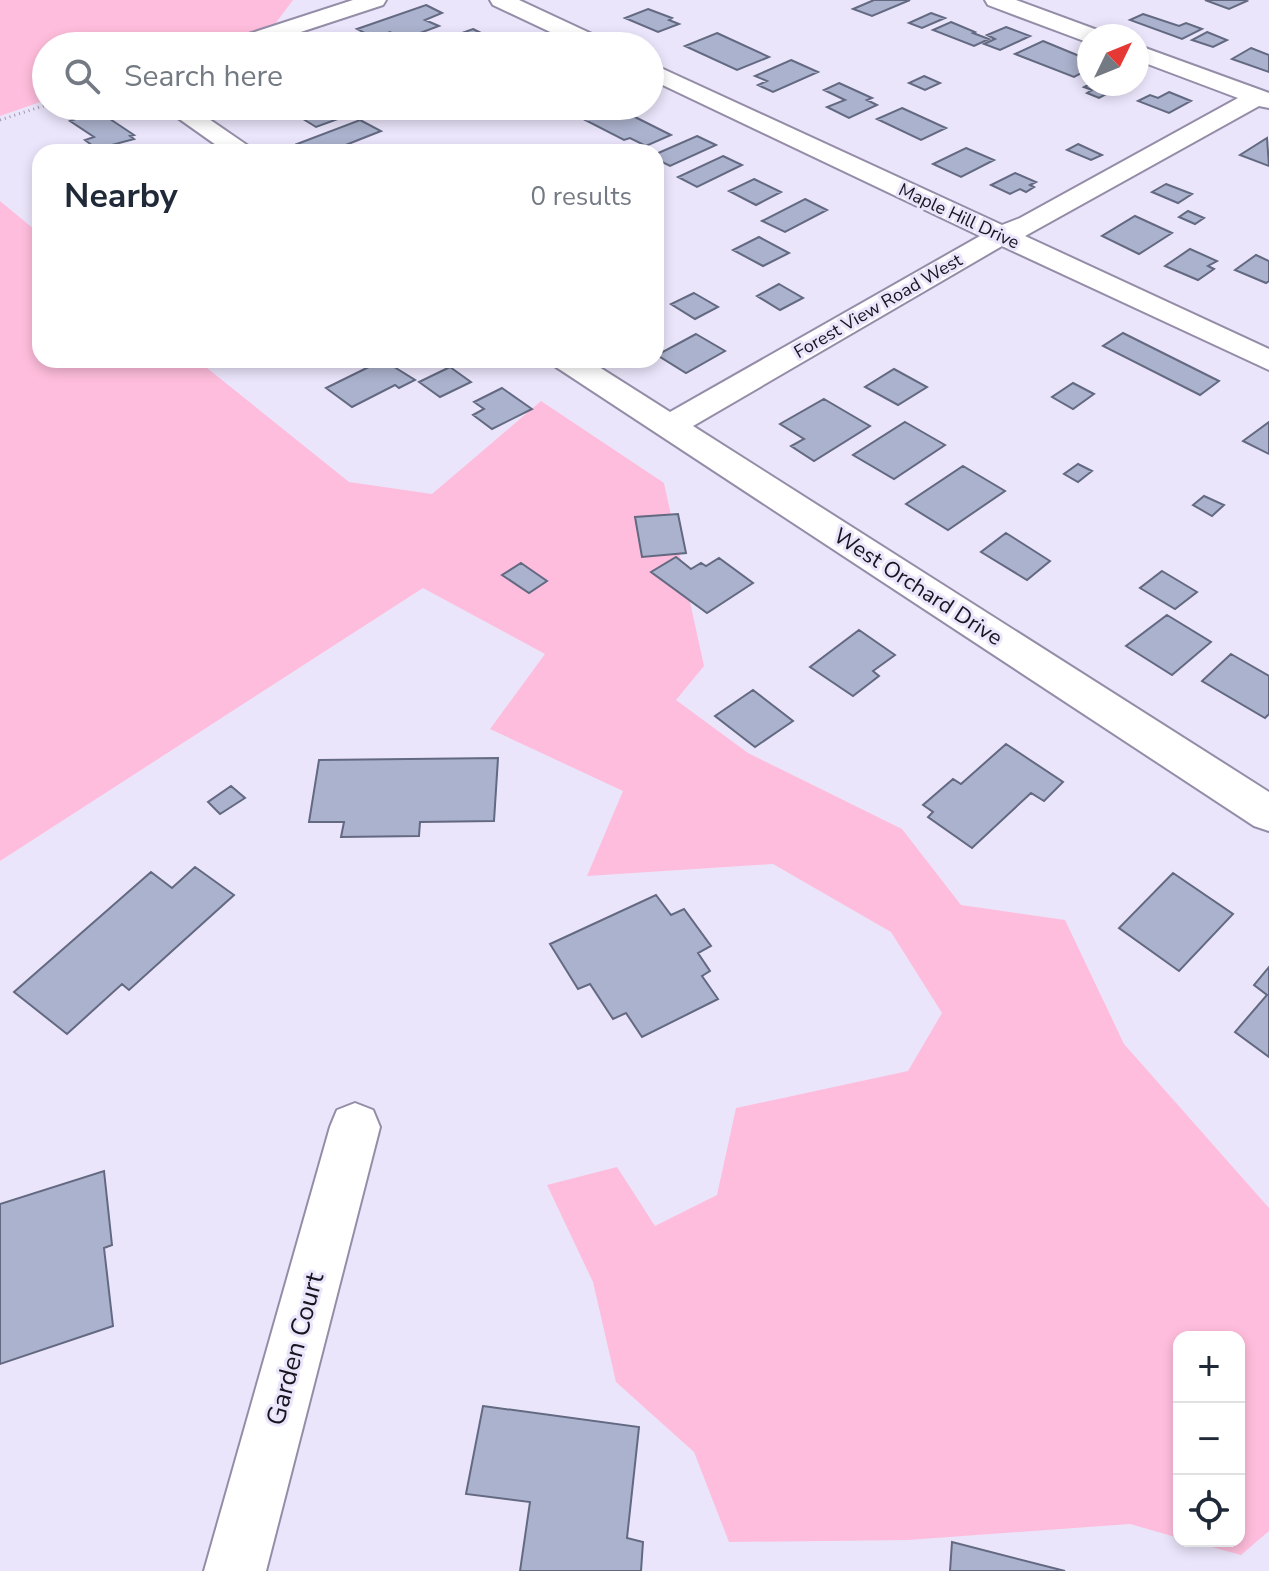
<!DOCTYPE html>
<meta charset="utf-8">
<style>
:root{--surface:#fff;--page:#f2f2f3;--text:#1f2937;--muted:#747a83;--line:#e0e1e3}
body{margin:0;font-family:"Nunito Sans",sans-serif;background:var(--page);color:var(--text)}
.controls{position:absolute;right:24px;bottom:24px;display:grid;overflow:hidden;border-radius:16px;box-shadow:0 4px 12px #0003}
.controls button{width:72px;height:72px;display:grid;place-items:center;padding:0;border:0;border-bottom:2px solid var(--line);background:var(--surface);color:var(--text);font:40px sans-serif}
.compass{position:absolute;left:1077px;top:24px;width:72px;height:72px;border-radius:50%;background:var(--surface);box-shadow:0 4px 12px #0003;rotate:47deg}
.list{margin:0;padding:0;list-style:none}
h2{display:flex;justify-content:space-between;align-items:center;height:104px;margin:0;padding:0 32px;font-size:34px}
h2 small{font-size:26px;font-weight:400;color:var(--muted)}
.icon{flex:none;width:44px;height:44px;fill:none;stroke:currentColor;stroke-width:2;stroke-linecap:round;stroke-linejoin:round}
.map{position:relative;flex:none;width:1269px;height:1571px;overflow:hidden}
.search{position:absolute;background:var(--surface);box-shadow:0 4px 12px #0003;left:32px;top:32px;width:632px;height:88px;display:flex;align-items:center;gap:20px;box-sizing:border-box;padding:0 28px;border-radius:44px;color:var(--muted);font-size:30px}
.panel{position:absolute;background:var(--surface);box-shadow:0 4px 12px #0003;left:32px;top:144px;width:632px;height:224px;border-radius:24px}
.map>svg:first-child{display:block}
.green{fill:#febddc}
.building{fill:#abb2cd;stroke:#626981;stroke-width:2}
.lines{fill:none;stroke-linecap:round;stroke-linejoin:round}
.street-casing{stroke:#958da7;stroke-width:4}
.path{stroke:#9d98a9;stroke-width:3;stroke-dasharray:1 4;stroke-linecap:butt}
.street{fill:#fff;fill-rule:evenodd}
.labels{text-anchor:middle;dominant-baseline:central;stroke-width:6;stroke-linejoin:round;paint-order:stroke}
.far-street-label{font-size:18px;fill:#18151f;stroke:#ebe5fb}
.street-label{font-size:22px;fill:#18151f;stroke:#ebe5fb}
.near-street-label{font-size:26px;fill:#18151f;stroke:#ebe5fb}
</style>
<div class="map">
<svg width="1269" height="1571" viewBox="0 0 1269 1571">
<rect width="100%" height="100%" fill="#ebe5fb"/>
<path class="green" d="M0 0H293L275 24 209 46H46V100L0 116Z
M0 201 40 234V360H197L349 482 432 494 541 401 664 483 704 666 676 700 748 753 902 829 961 905 1065 920 1124 1044 1269 1208V1531L1241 1555 1190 1541H1239V1337H1179V1538L1130 1524 908 1540 729 1542 694 1452 616 1382 593 1282 547 1185 617 1167 655 1226 717 1195 736 1108 908 1071 942 1013 891 932 773 864 587 876 623 791 490 729 545 654 423 588 0 861Z"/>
<path class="building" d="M874 0H910L872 16 853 9Z
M1205 0H1245L1247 1 1229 9Z
M426 5 442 13 425 20 439 26 404 39 390 32 374 38 357 29Z
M648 9 672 18 669 20 679 24 658 32 625 18Z
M931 13 945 18 922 28 909 23Z
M1143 14 1179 26 1186 23 1202 29 1182 39 1130 20Z
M951 22 975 32 973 33 989 39 974 46 933 30Z
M1006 27 1030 36 1000 50 984 44 995 39 987 35Z
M473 29 489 37 469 45 471 46H450L458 43 448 38Z
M1207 32 1227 40 1213 47 1192 40Z
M717 33 769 57 737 70 685 46Z
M323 36 338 46H314L306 41Z
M1043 41 1089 60V69L1074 77 1015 54Z
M1251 48 1269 55V72L1232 59Z
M791 60 818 72 773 92 758 85 767 81 755 76Z
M924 76 940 83 925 90 909 83Z
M839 83 872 98 867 100 877 105 849 118 827 107 845 100 824 90Z
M1090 84H1125L1099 98 1087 93 1092 90 1084 87Z
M1169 92 1191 101 1169 113 1138 101 1150 95 1158 98Z
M296 106H329L346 116 316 127 287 109Z
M471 106H512L519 110 495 119Z
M617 108 671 135 646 146 630 138 624 140 585 120Z
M902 108 946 128 921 140 877 119Z
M98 111 134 135 130 136 134 139 97 149 85 140 94 137 70 121Z
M360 120 381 131 328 152H310L297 144Z
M697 136 716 145 670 166 656 159V154Z
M1267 138 1269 166 1240 155Z
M1078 144 1102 155 1091 160 1067 150Z
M966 148 994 160 961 177 933 164Z
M723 156 742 165 697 187 678 177Z
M1015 173 1036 182 1030 185 1034 187 1026 192 1020 189 1010 194 991 185Z
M754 179 781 192 756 205 729 191Z
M1166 184 1192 194 1178 203 1152 192Z
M805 199 827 210 785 232 762 221Z
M1188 211 1204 218 1195 224 1179 217Z
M1135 216 1172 233 1139 254 1102 236Z
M759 237 789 253 763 266 733 250Z
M1190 249 1217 261 1208 266 1214 269 1198 280 1165 266Z
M1256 255 1269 261V281L1266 283 1235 270Z
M779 284 803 298 780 310 757 296Z
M694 293 718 307 695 319 671 304Z
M1123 333 1219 381 1200 395 1103 346Z
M696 334 725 351 686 373 657 355Z
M383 360 415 380 399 388 395 385 352 407 326 388Z
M450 367 471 382 440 397 419 382Z
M894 369 927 387 898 405 865 387Z
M1073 383 1094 394 1073 409 1052 397Z
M502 388 532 409 492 429 473 415 484 409 474 402Z
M824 399 870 426 814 461 791 446 804 439 780 424Z
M905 422 945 445 894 479 853 455Z
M1269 422V454L1243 441Z
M1078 464 1092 471 1078 482 1064 474Z
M963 466 1005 491 948 530 906 504Z
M1204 496 1224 505 1212 516 1193 505Z
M678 514 686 553 642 557 635 517Z
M1006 533 1050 561 1027 580 981 552Z
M676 557 691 569 701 563 706 566 719 558 753 583 707 613 651 572Z
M521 563 547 581 529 593 502 575Z
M1162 571 1197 592 1175 609 1140 588Z
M1167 615 1211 642 1172 675 1126 646Z
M859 630 895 655 873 671 879 676 853 696 810 667Z
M1231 654 1269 676V714L1265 718 1202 681Z
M753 690 793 721 755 747 715 716Z
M1006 744 1063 782 1044 801 1031 793 972 848 928 817 933 812 923 805 953 779 961 784Z
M498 758 494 821 420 822 419 836 341 837 344 822H309L319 760Z
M231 786 245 798 220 814 208 802Z
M195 867 234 895 129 990 122 984 67 1034 14 992 151 872 172 888Z
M1173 873 1233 914 1179 971 1119 928Z
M656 895 671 915 684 909 711 946 698 953 710 971 702 976 718 999 642 1037 626 1013 613 1019 590 984 578 989 550 944Z
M1269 967V1057L1235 1032 1267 995 1254 985Z
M104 1171 112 1245 104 1248 113 1326 0 1364V1204Z
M483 1406 639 1427 627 1538 643 1542 641 1571H520L530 1502 466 1494Z
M952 1542 1065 1571H950Z"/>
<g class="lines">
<g class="street-casing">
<path id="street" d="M353 0H386L383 5 258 46H223L227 41Z
M490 0H519L607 41 611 46H580L493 5Z
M985 0H1016L1100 31 1103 36H1089V42L1084 41 988 5Z
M1137 45 1269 93V108L1259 106 1025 236 1269 349V370L1002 246 693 426 1269 792V831L1254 826 556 367 551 360H588L670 412 980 236 650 79V63L1002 225 1020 218 1238 98 1137 60Z
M161 106H190L257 152H226Z
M355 1103 373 1110 380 1127 266 1571H204L330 1127 337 1110Z"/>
</g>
<path class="path" d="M0 120 46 105"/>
<use href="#street" class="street"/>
</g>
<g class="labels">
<g class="far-street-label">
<text transform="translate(959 216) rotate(25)">Maple Hill Drive</text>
<text transform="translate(878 306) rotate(-30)">Forest View Road West</text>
</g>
<g class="street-label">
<text transform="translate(918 587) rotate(33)">West Orchard Drive</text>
</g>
<g class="near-street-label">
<text transform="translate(295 1349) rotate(-75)">Garden Court</text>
</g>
</g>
</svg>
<div class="controls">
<button>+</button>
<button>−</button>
<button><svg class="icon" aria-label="locate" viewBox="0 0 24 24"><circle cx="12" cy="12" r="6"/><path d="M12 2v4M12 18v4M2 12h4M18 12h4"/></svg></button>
</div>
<svg class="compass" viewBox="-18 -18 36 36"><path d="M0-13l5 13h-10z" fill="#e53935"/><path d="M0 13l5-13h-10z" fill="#747a83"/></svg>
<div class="search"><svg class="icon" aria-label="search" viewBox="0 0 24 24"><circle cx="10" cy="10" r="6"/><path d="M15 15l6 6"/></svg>Search here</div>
<section class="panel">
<h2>Nearby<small>0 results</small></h2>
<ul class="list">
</ul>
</section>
</div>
